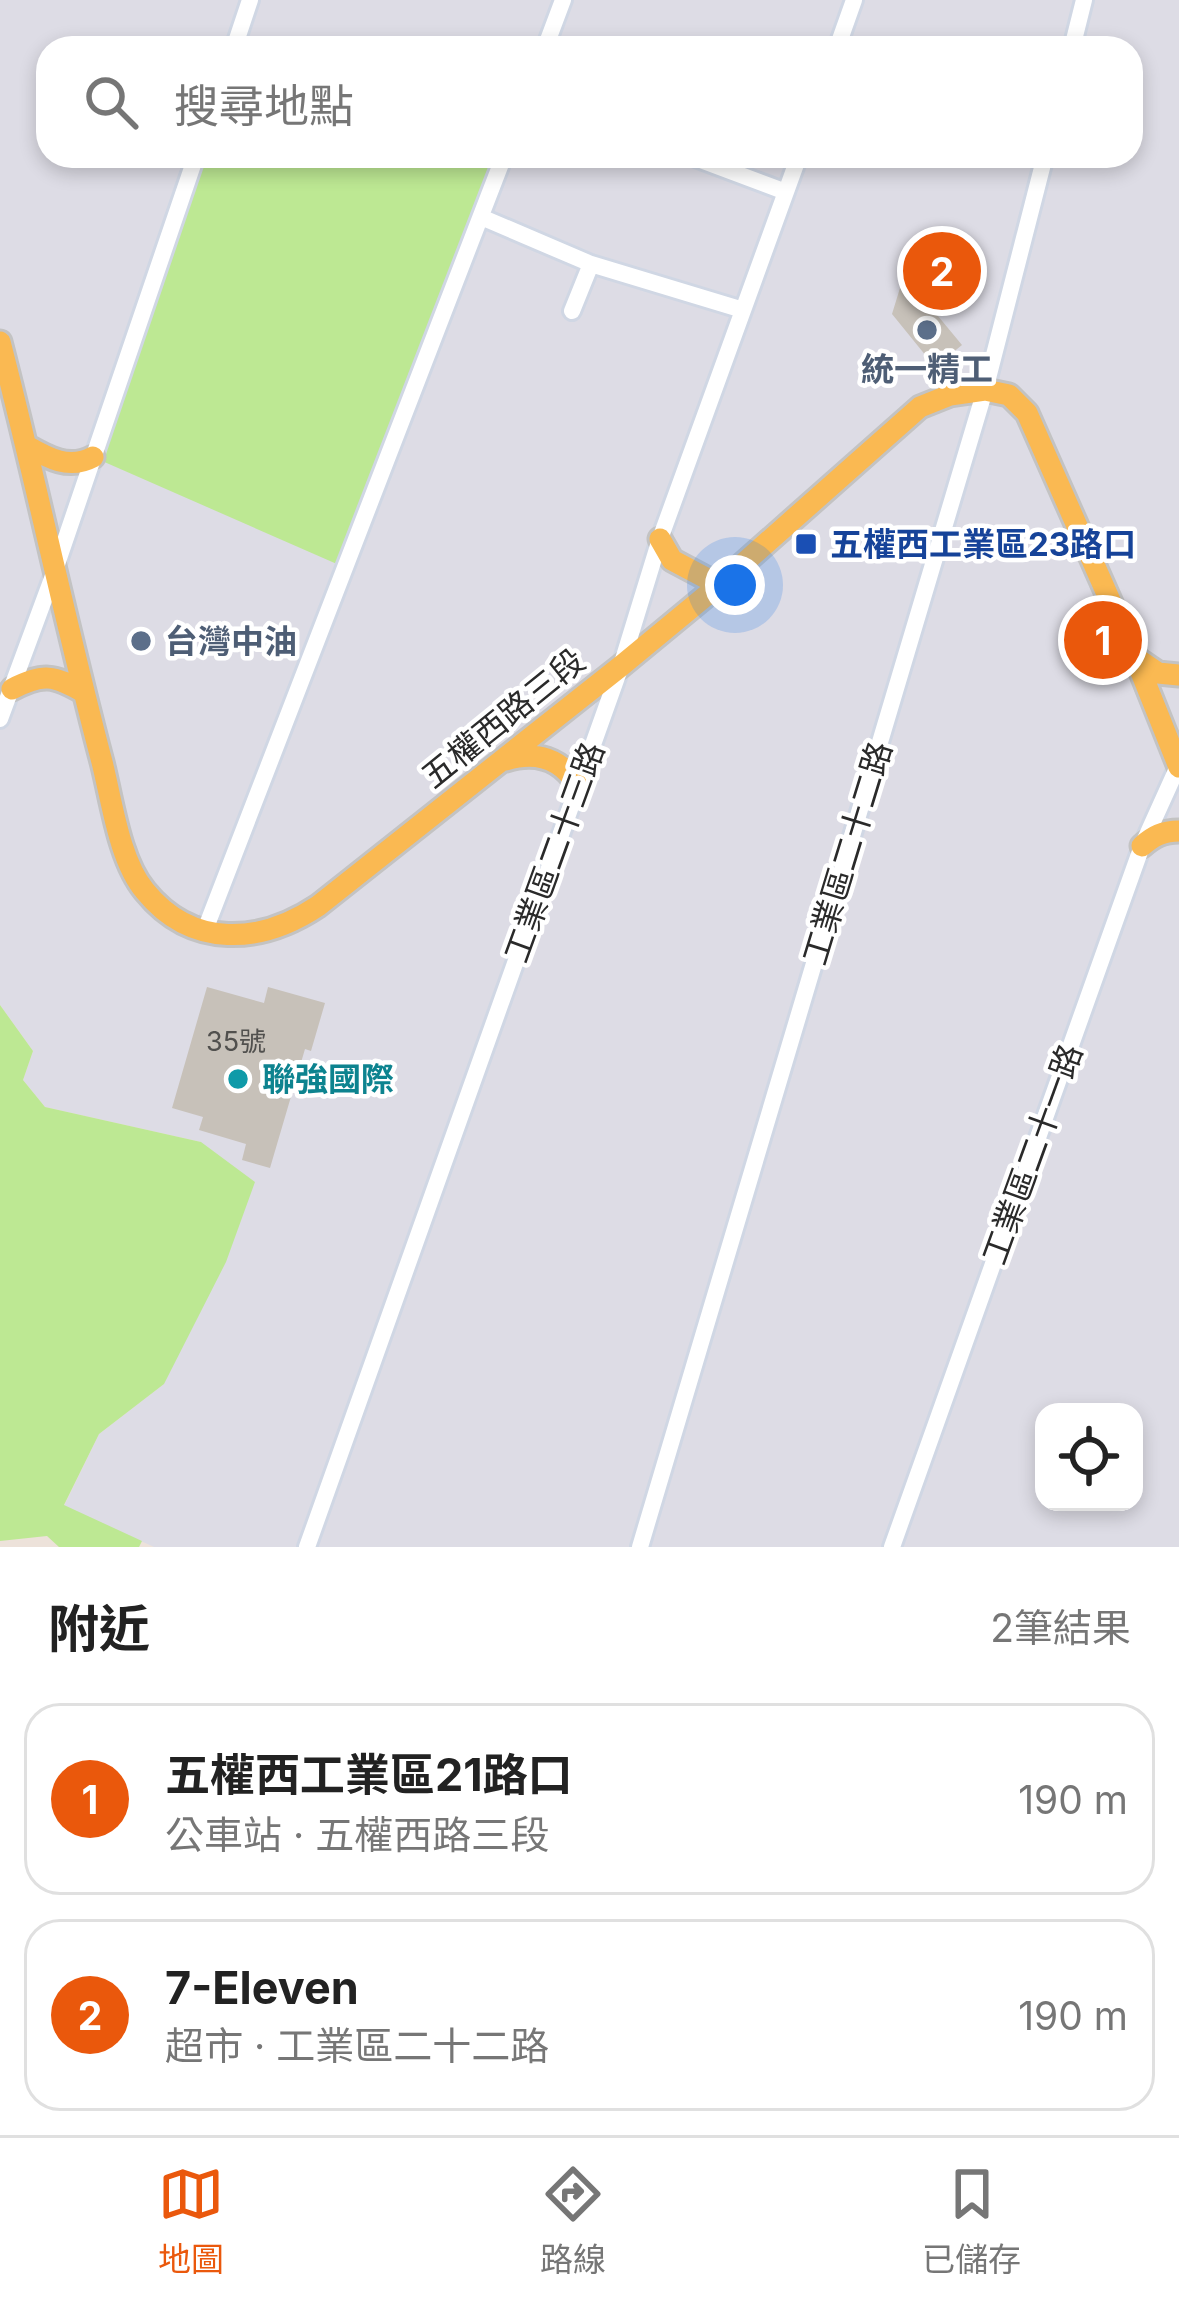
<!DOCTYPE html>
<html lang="zh-TW">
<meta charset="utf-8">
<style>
:root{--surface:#fff;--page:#f2f2f2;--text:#222;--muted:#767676;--line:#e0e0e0;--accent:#ea580c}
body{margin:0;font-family:Inter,"Noto Sans TC",sans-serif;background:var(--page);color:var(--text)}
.controls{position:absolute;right:36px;bottom:36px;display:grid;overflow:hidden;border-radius:24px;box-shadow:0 6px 18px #0003}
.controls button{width:108px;height:108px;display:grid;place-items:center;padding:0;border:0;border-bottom:3px solid var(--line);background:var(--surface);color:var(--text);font:60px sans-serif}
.you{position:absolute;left:735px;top:585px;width:42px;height:42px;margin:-30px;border:9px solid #fff;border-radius:50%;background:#1a73e8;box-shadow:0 0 0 18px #1a73e833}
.badge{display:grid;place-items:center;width:78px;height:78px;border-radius:50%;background:var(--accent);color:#fff;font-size:39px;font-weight:700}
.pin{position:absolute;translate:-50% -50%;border:6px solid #fff;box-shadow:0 3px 12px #0006}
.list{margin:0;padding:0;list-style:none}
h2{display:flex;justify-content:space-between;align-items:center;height:156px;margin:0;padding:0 48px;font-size:51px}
h2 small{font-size:39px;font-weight:400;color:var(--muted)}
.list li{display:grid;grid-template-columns:78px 1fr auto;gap:36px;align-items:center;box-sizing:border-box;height:192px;margin:0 24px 24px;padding:0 24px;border:3px solid var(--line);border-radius:36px}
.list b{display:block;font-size:45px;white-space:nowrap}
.list p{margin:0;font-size:39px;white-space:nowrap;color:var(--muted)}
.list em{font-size:39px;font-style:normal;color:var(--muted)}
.icon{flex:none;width:66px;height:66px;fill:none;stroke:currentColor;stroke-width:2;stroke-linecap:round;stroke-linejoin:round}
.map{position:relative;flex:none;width:1179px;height:1547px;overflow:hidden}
.search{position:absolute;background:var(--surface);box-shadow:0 6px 18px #0003;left:36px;right:36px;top:36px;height:132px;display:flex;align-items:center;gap:30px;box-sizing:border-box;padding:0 42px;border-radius:36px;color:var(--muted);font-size:45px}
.sheet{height:588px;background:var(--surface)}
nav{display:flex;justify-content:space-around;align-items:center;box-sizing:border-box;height:168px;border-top:3px solid var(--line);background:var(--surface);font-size:33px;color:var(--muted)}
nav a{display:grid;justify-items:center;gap:6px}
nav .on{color:var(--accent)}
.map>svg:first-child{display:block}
.industrial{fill:#dddce5;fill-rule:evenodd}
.green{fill:#bde893}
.building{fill:#c7c1b9}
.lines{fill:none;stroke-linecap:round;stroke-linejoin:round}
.minor-casing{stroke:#d0d7e4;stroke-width:22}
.major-casing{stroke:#c3c3c3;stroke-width:27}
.minor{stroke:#fff;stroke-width:16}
.major{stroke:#fab952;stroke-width:21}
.service-dot{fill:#5c6f8a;stroke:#fff;stroke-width:4.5}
.transit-dot{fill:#1a4fb4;stroke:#fff;stroke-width:4.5}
.culture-dot{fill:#0f9aa8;stroke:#fff;stroke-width:4.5}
.labels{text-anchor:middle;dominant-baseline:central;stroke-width:9;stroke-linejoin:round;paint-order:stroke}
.number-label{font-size:27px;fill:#51504e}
.service-label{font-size:33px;font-weight:bold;fill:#4e5e75;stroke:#fff}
.transit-label{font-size:33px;font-weight:bold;fill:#164399;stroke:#fff;text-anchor:start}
.street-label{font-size:33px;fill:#2a2a2a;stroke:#fff}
.culture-label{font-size:33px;font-weight:bold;fill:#0d838f;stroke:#fff;text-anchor:start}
</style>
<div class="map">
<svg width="1179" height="1547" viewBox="0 0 1179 1547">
<rect width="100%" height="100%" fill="#ede2da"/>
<path class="industrial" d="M0 0H1179V1547H154L64 1506 99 1434 164 1384 201 1142 45 1107 23 1080 33 1051 0 1005ZM48 48H1131V156H48ZM1044 1412H1134V1502H1044Z"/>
<path class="green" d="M196 156H503L346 568 93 457Z
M0 1005 33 1051 23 1080 45 1107 201 1142 255 1182 226 1262 164 1384 99 1434 64 1505 142 1541 139 1547H59L47 1536 0 1541Z"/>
<path class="building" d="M911 252 979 271 974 290 905 270Z
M909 281 962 345 935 367 892 314 900 288Z
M207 987 264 1003 268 987 325 1003 311 1051 305 1049 270 1168 242 1160 246 1144 199 1130 203 1117 172 1108Z"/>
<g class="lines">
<g class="minor-casing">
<path id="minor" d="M234 48 250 0
M545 48 563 0
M837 48 854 0
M1072 48 1084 0
M690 156 786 192
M481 217 591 264 743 310
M572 311 591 264
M0 719 54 573 196 156
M205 930 504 156
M307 1547 621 666 660 539 799 156
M640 1547 985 390 1045 156
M892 1547 1142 846 1179 764"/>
</g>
<g class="major-casing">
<path id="major" d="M0 342C36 481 65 622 102 762 112 801 119 860 145 891 192 949 261 944 318 906L621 666 719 585 920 407 950 395 985 390 1009 395 1027 413 1135 657 1179 767
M27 446C48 458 69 470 93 457
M660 539 672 560 719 585
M1136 658 1158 673 1179 675
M12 689C43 673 54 675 83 692
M506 760C536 751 561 758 577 785
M1142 846C1153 836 1163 831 1179 831"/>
</g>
<use href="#minor" class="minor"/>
<use href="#major" class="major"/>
</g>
<g class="service-dot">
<circle cx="927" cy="330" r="12"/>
<circle cx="141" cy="641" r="12"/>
</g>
<rect class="transit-dot" x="794" y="532" width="24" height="24" rx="6"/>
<circle class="culture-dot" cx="238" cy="1079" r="12"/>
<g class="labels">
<g class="number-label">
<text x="236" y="1041">35號</text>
</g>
<g class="service-label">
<text x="927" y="369">統一精工</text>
<text x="165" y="641" text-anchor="start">台灣中油</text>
</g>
<g class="transit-label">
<text x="830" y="544">五權西工業區23路口</text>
</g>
<g class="street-label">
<text transform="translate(503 718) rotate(-39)">五權西路三段</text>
<text transform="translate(554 852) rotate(-70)">工業區二十三路</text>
<text transform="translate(847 853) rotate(-73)">工業區二十二路</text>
<text transform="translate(1032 1154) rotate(-70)">工業區二十一路</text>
</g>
<g class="culture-label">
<text x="262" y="1079">聯強國際</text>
</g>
</g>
</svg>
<div class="controls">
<button><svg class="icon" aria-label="locate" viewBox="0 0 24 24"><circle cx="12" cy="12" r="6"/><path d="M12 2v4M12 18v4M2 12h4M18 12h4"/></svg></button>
</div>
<div class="you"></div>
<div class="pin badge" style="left:1103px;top:640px">1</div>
<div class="pin badge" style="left:942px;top:271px">2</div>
<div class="search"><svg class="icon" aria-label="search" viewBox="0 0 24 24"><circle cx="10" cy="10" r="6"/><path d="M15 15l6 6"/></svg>搜尋地點</div>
</div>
<section class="sheet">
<h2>附近<small>2筆結果</small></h2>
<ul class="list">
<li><span class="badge">1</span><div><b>五權西工業區21路口</b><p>公車站 · 五權西路三段</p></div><em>190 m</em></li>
<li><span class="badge">2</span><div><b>7-Eleven</b><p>超市 · 工業區二十二路</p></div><em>190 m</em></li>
</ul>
</section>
<nav>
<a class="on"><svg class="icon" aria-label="map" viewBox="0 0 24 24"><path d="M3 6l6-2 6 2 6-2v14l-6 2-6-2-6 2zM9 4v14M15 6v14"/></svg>地圖</a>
<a><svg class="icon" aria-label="directions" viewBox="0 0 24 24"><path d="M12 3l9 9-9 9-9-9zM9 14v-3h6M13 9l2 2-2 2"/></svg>路線</a>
<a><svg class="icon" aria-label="saved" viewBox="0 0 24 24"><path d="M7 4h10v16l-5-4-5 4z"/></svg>已儲存</a>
</nav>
